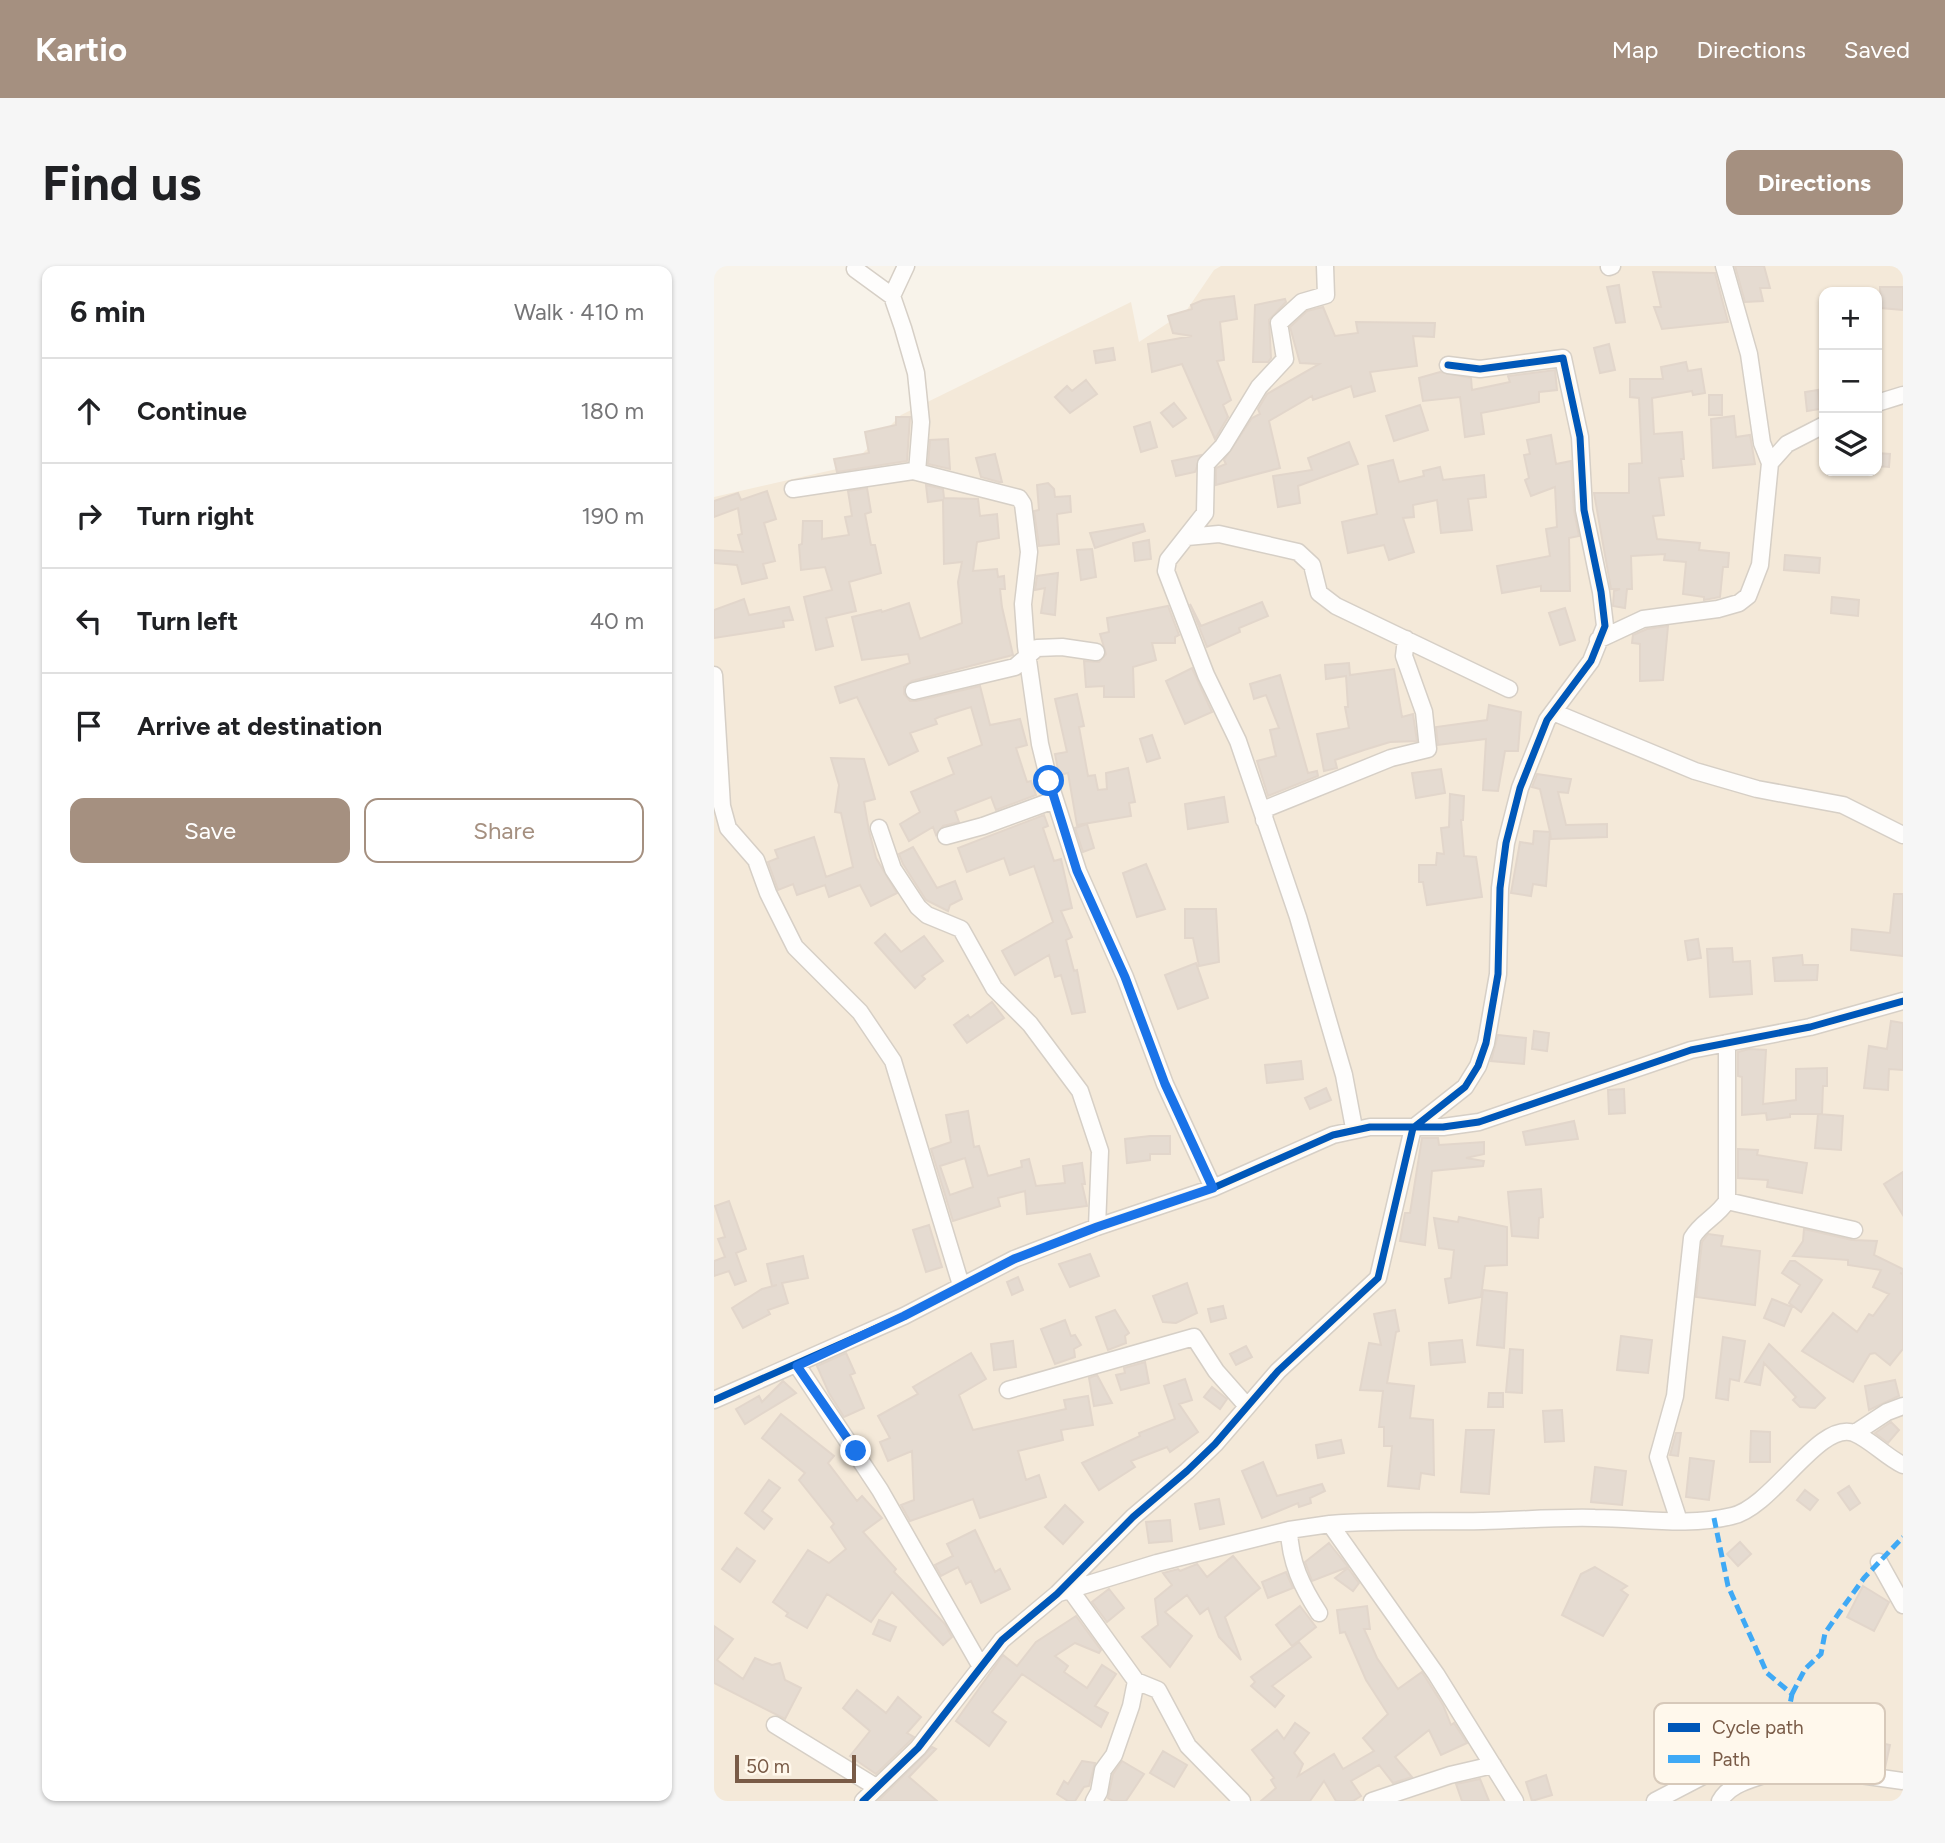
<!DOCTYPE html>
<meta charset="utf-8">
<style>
:root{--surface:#fff;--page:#f6f6f6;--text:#202124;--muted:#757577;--line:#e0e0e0;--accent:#a59080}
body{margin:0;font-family:Figtree,sans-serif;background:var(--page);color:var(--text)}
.controls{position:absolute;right:21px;top:21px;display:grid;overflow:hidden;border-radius:14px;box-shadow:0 2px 5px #0004}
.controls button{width:63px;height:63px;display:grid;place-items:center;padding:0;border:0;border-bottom:2px solid var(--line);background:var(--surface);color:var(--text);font:35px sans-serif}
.scale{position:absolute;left:21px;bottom:18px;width:121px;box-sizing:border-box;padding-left:7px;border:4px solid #795b47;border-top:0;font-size:19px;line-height:24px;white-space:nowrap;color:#795b47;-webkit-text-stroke:5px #fff8ec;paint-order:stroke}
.stop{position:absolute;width:21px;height:21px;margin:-16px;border:5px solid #1a73e8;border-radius:50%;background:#fff}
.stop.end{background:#1a73e8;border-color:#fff;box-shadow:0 2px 7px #0008}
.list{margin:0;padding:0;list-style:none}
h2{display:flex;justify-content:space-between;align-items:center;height:91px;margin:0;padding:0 28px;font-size:30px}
h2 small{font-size:23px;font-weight:400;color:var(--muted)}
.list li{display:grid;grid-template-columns:46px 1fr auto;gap:21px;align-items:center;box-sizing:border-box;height:105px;padding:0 28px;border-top:2px solid var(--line)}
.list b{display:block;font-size:26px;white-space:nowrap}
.list em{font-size:23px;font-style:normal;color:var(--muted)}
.actions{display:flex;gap:14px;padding:21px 28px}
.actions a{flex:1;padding:16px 0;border:2px solid var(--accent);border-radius:14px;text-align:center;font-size:24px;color:var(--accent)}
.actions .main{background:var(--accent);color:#fff}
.icon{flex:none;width:38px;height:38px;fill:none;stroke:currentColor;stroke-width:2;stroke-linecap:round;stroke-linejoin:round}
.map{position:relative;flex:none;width:1189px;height:1535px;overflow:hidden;border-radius:14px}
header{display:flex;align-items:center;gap:42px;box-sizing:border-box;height:98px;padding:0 35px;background:var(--accent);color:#fff}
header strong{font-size:33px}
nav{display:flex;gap:38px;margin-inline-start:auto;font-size:24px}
.intro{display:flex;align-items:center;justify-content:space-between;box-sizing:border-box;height:168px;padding:0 42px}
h1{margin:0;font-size:49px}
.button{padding:18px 32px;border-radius:14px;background:var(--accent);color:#fff;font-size:24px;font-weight:700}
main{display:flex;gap:42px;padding:0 42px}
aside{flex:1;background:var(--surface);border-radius:14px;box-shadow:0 2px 5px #0004}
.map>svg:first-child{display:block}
.residential{fill:#f4e9d9;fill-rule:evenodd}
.building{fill:#e5dbd1;stroke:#e2d6cb;stroke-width:2;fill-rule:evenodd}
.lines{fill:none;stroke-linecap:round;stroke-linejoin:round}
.minor-casing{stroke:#d6cfc6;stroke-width:19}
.minor{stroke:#fefdfc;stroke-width:16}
.quiet{stroke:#3fa9f5;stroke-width:5;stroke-dasharray:10 5;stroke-linecap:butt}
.cycleway-casing{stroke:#fff8ec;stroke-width:11}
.cycleway{stroke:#0057b8;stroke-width:7}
.route{stroke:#1a73e8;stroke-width:9}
.key{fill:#fff8ec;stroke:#d7c9ba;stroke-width:2}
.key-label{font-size:19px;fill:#795b47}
</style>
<header>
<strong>Kartio</strong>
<nav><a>Map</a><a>Directions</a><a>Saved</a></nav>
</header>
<div class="intro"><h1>Find us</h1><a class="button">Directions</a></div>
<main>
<aside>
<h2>6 min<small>Walk · 410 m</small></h2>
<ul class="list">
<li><svg class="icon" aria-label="ahead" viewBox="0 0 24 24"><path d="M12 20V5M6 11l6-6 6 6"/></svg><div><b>Continue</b></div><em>180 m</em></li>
<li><svg class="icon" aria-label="right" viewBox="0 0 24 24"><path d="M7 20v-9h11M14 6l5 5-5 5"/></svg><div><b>Turn right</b></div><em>190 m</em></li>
<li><svg class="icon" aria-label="left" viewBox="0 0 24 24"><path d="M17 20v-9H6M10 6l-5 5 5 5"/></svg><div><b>Turn left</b></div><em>40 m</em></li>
<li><svg class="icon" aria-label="arrive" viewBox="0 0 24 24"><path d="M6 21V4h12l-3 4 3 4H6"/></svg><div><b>Arrive at destination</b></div></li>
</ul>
<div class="actions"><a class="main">Save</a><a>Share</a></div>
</aside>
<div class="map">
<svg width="1189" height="1535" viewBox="0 0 1189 1535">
<rect width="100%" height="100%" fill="#f8f3ea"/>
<path class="residential" d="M507 0H1189V1535H0V231L136 200 187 149 417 36 425 76 472 45 500 4ZM1110 26H1163V205H1110Z"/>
<path class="building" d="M1021 0H1050L1056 22H1046L1049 35 1031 36Z
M939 6 1001 7 1014 56 948 63 940 41H947Z
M905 19 911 56 902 57 893 21Z
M1166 21H1189V44L1167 42Z
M520 30 523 53 506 56 510 94 503 95 517 134 509 139 514 151 501 173 468 98 438 106 434 78 478 70 459 67 454 50 478 43 477 39 489 34Z
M571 33 572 36 555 54 557 92 554 96H539L541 39Z
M609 41 621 70 644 67 642 56 721 57 720 71 699 70 703 100 656 106 661 125 640 131 637 120 599 134 598 130 555 155 566 202 502 219V202L512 198 510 194 538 152 546 148 544 143 553 128 605 98 586 97 576 61 593 45Z
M895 78 901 104 886 107 880 82Z
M399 82 401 94 382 97 380 85Z
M972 96 974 105 987 103 991 127 979 129 978 125 938 132 940 168 968 166 970 193H967L969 210 945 212 950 249 939 250 943 273 986 277 985 284 1015 287 1014 301H1009L1006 331 990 334V331L969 328 972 296 950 294 951 288 917 290 918 323H913L911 342 899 340 900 325 906 323H897L880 227H915V198L928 197 925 132 916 131V113H949L947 101Z
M841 104 843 124 825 126V136L767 147 770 168 751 171 746 131 709 135 705 112 726 106 757 112 758 124 796 116 794 110Z
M372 114 383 128 356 147 341 131 353 120 358 125Z
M1104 124 1106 143 1093 145 1091 126Z
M995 129H1008V149H995Z
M460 137 472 152 459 161 447 147Z
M706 139 714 164 680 175 672 150Z
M1020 150 1022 171 1036 169 1041 198 999 202 997 153Z
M182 151H196L193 195 123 206 120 193 155 187 151 166 182 159Z
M436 156 443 181 427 186 420 161Z
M837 169 842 198 857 195 860 245 865 270 855 272 856 325H827V320L788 327 783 300 836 290 832 263 843 261 841 221 817 230 811 214 815 212 810 189 816 188 813 174Z
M234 173 236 203 214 198 216 174Z
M635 176 644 198 584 220 586 237 564 241 559 210 598 204 594 192Z
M1163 187 1176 188 1175 201 1163 200Z
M281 188 288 216H285L267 211 262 192Z
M487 189 481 206 462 210 458 195Z
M679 194 685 216 710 210 709 205 726 201 729 214 770 209 772 231 754 233 758 264 727 267 723 234 699 239 700 251 689 252 700 286 675 294 670 279 634 287 628 256 663 248 654 200Z
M334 217 340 223 341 231 356 230 357 246 343 248 345 278 325 280 320 245 325 244 323 219Z
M212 219 229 223 230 232 264 233 266 250 283 248 285 272 263 276 259 305 283 303 284 311 290 310 291 323H286L288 341 299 389 198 415 190 421V428L196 435H202L266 420 276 459 306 453 313 479 302 482 313 516 317 515 322 529 282 544 277 531 241 545 245 556 229 560 222 569 219 561 195 575 186 558 206 546 197 526 240 508 234 492 268 479 257 441 225 451 221 453 223 458 196 467 204 485 175 499 143 431 126 437 121 421 196 397 194 388 148 394 138 351 167 344 168 346 195 337 206 373 248 357 244 316 248 296 230 298 229 234 214 236Z
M153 222 157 246 151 248 157 279H161L167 307 135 316 142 345 112 352 119 380 102 384 90 331 118 324 111 301 87 304 85 279 88 278 89 255H108V273L135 269 131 251 138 250 134 225Z
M53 225 62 253 50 257 61 295 49 298 53 312 28 318 23 299 0 297V284L29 286 24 269 28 268 24 242 0 251V235L24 227 27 234Z
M429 258 431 265 381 282 376 267Z
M435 274 437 293 421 295 419 277Z
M378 283 382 311 367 314 363 284Z
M1071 289 1106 292 1105 307 1070 304Z
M344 307 341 349 327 347 331 322 321 324 323 310Z
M1118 331 1145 334 1144 350 1117 347Z
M30 333 35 349 75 341 79 354 69 355 70 361 0 372V344Z
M548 336 554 350 525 362 526 366 493 381 476 338 487 360Z
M454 340 465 369 461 371V377H438L442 394 419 401 420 431H390V420L372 421 370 395 385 396 392 388 386 368 395 366 393 352Z
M851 342 861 374 846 379 835 347Z
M954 360 949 414 926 415V378L918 377 919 369 933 363Z
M635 397 636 409 680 403 688 451 699 448 703 475 676 476 650 484 621 494 623 502 610 505 603 468 635 462 631 441H634L632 410 612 413 611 399Z
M478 402 498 446 471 458 452 415Z
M566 409 594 507 603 505 604 510 554 530 543 495 562 490 556 464 565 462 552 429 540 433 536 418Z
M363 428 370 460 365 461 374 510 381 509 384 524 393 523 392 507 414 502 421 536 415 537 417 550 363 559 354 507 345 509 341 488 353 486 341 433Z
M775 439 807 446 804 485H791L784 525 769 524 772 473 724 479 722 461 773 454Z
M438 469 446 492 433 496 426 473Z
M117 492 150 493 161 533 150 536 155 565 162 592 183 627 157 640 146 619 115 631 111 619 83 629 79 618 64 624 54 596 64 592 61 584 100 571 112 611 139 601 127 547 121 546 125 519Z
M727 503 731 527 702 532 698 507Z
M823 508 857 513 854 527 844 526 852 559 893 558V571L837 573 836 566 832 620 819 618 817 630 797 627 806 576 819 578 820 565 836 566 826 523 818 521Z
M736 528 750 530 749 554H747L750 590 762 591 768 631 713 639 709 616H705V599H722L723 587 730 588 727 562 735 561Z
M510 531 514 556 474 563 471 538Z
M330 549 334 560 329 562 340 595 347 593 358 642 347 645 358 671 352 674 360 705 363 704 371 746 358 748 347 709 341 711 335 689 301 709 288 685 339 656 320 600 296 609 290 592 253 606 244 582Z
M373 558 380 582 369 586 361 562Z
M199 581 223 622 241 615 248 633 236 639 234 645 212 634 189 598 185 588Z
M432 598 451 643 423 651 409 607Z
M1180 628H1189V690L1137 684 1138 663 1176 667Z
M471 643H502L505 696 485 700 479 672H471Z
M171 668 187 686 210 670 229 695 208 710 211 713 201 722 161 677Z
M984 673 987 692 974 694 971 675Z
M1018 682 1019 696 1036 695 1038 728 996 731 993 683Z
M1088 689 1089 699H1104L1103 714 1061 715 1059 692Z
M482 697 494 732 464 743 451 709Z
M278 736 290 752 253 777 240 759 254 749 256 752Z
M1177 755 1189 757V804L1175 803 1174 824 1150 822 1155 780 1173 783Z
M820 765 835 767 833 785 818 783Z
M784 769 812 772 810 798 777 795Z
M1035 783 1052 784 1049 838 1082 834V803L1113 802V820H1109L1108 848H1076V851L1053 854 1052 847 1028 849V811L1024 810V786Z
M587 795 589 813 553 817 551 799Z
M612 822 617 834 596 843 591 832Z
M910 823 911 847 895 848 894 824Z
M254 845 260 881 265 880 274 910 308 901 307 895 315 893 322 920 351 917 349 900 368 897 371 918H368L373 940 313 948 311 925 284 932 286 940 239 955 217 883 237 876 232 849ZM251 892 259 921 236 929 226 900Z
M1104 848 1129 850 1127 884 1101 882Z
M860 855 864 873 812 879 809 866Z
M436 870H456V888H436V894L413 897 411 873Z
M708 872H724L725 879 770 876V888L752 892 770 895 769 900 718 905 711 979 686 975 691 947H696Z
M1024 883 1044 884 1043 889 1093 897 1088 927 1053 921 1054 914 1024 912Z
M1189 906V949L1170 918Z
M827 923 829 951 825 952 824 972 798 970 794 926Z
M15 935 32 983 22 987 32 1015 21 1019 15 1005 0 1010V995L11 991 4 973 11 971 1 940Z
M745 951 793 961V999L771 1000 767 1031 735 1037 731 1013 737 1012 740 984 725 982 720 952 744 956Z
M215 959 228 1001 212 1006 199 964Z
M1090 963 1138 974 1163 975 1160 989 1189 1003V1008L1186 1007 1189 1008V1083L1176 1099 1161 1087 1156 1088 1139 1116 1088 1085 1119 1047 1143 1066 1155 1048 1159 1050 1175 1028 1159 1021 1167 1004 1134 999V994L1079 990 1089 975Z
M994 968 1009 970 1007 980 1046 985 1041 1039 982 1031 988 976Z
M376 988 385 1010 356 1021 345 998Z
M89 990 94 1012 68 1017 74 1037 54 1044 56 1048 29 1062 18 1042 48 1023 63 1019 58 1020 53 998Z
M1076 995H1081L1108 1014 1087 1046 1075 1037 1086 1019 1068 1007Z
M304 1011 309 1024 298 1029 293 1016Z
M473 1017 483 1047 462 1057 449 1056 439 1030Z
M769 1024 793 1027 790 1082 763 1079Z
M1058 1033 1078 1041 1070 1060 1050 1052Z
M509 1040 512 1052 497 1056 494 1043Z
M401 1044 415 1067 411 1070 412 1077 394 1084 382 1051Z
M681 1044 685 1065 682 1066 673 1117 700 1120 696 1152 719 1154 720 1209 707 1207 705 1223 674 1220 678 1180H670V1161H665L669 1125 646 1124 655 1077 667 1079 660 1048Z
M351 1054 357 1070 361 1069 367 1079 360 1083 361 1091 341 1098 327 1063Z
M907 1070 938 1074 934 1107 903 1104Z
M1009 1071 1031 1075 1025 1115 1016 1113 1014 1134 1002 1132Z
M748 1074 751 1096 717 1099 715 1077Z
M299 1075 302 1101 280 1104 277 1078Z
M1055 1078 1111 1132 1101 1142 1086 1141 1079 1134 1082 1131 1050 1097 1046 1119 1031 1116Z
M532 1080 538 1091 522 1099 516 1088Z
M796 1083 809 1084 808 1127 792 1126Z
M132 1087 141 1107 136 1109 150 1142 130 1151 115 1127 103 1100Z
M257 1087 272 1113 245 1129 259 1164 352 1143 350 1134 374 1130 379 1159 347 1164 349 1174 304 1185 312 1214 325 1209 332 1231 266 1252 259 1233 196 1255 187 1239 200 1234 198 1185 174 1195 166 1176 176 1172 164 1150 204 1128 199 1121Z
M431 1096 435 1117 407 1124 402 1109 411 1107 410 1102Z
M383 1109 398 1137 380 1140 375 1112Z
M471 1113 478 1134 465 1138 484 1166 456 1186 453 1181 417 1195 421 1201 385 1224 368 1197 426 1170 425 1167 461 1153 450 1120Z
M1181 1114 1185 1130 1155 1144 1151 1120Z
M69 1115 82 1127 31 1158 22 1143 45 1130 48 1136Z
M498 1121 513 1133 506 1143 490 1131Z
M775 1127H789V1141H774Z
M848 1144 850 1175 831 1176 829 1145Z
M67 1148 120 1190 114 1197 143 1235 148 1230 168 1252 149 1266 182 1303 180 1306 231 1358 238 1371 229 1379 178 1326 157 1356 113 1328 93 1362 72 1350 74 1347 59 1336 94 1284 115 1297 132 1283 117 1261 120 1258 85 1214 91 1207 48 1172Z
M1177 1156 1185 1164 1174 1177 1161 1167Z
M752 1164H780L775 1228 747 1226Z
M1037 1165 1056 1166V1196H1036Z
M962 1167H967L964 1190 956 1189Z
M627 1174 630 1187 604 1192 602 1179Z
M976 1192 1000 1195 995 1234 972 1231Z
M549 1196 563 1230 608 1218 611 1225 596 1232 597 1237 585 1241 584 1237 548 1252 528 1205Z
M881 1201 912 1205 908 1239 877 1236Z
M55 1214 66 1222 48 1245 58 1253 50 1263 31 1247Z
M1135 1220 1146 1237 1136 1244 1124 1227Z
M1091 1224 1104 1234 1096 1244 1083 1234Z
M505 1233 510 1258 486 1263 481 1238Z
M351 1239 369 1256 349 1278 331 1261Z
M456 1254 458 1275 435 1277 432 1256Z
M261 1264 281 1306 286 1303 296 1323 267 1337 257 1315 252 1318 244 1301 227 1310 221 1299 239 1290 233 1278Z
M1026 1276 1037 1288 1024 1300 1013 1288Z
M615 1277 634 1301 598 1315 591 1296Z
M23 1282 41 1295 26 1316 8 1303Z
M519 1290 546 1322 511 1351 527 1394 505 1371 494 1342 486 1348 473 1329 451 1346 478 1370 456 1401 428 1371 444 1359 441 1333 458 1319 449 1307 464 1303 466 1305 483 1298 493 1311Z
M881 1301 913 1320 907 1324 914 1329 889 1370 848 1349 867 1308Z
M634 1302 645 1317 639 1325 621 1312Z
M572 1306 579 1322 554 1332 548 1316Z
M1149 1320 1175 1336 1160 1365 1133 1351Z
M395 1323 410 1342 393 1356 378 1336Z
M586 1340 602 1361 578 1380 562 1359Z
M653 1340 656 1363H650L663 1392 684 1423 708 1406 729 1439 737 1459 740 1457 753 1477 727 1489 715 1464 681 1491 698 1511 679 1517 665 1499 637 1515 647 1530 639 1535H622L610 1515 596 1535H547L562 1522 557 1514 560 1512 538 1484 563 1464 570 1473 581 1457 595 1467 580 1487 589 1498 584 1510 620 1488 629 1503 660 1485 649 1472 674 1448 652 1414 631 1366 626 1367 623 1344Z
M362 1350 387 1384 385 1387 361 1377 341 1390 354 1400 350 1406 373 1422 388 1399 402 1408 381 1440 394 1447 387 1461 308 1408 278 1446 292 1456 275 1480 242 1455 289 1389 303 1400 322 1376Z
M165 1354 182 1361 176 1375 159 1368Z
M0 1360 19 1373 3 1394 29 1413 41 1392 58 1399 66 1397 71 1414 87 1422 71 1453 0 1417Z
M585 1376 597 1391 558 1420 570 1430 561 1441 537 1420 541 1416 537 1411Z
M143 1424 172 1447 184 1431 207 1451 193 1467 200 1471 196 1475 162 1508 136 1490 156 1465 129 1442Z
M1157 1475 1176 1479 1171 1502 1152 1499Z
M218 1481 222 1483 195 1511 223 1535H164Z
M449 1485 473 1499 460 1521 436 1507Z
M368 1495 381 1497 375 1520 370 1521 361 1535H354L343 1528 350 1515 354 1518Z
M408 1495 430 1508 412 1535H399L394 1532 399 1508Z
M832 1509 838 1529 818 1535 812 1516Z
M766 1513 775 1535H748L742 1518Z"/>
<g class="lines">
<g class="minor-casing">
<path id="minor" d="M611 0 612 29 588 36 565 57 571 93 545 121 509 180 492 198 491 247 454 294 452 305 492 409 524 475 584 651 630 809 640 862
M1010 0 1035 88 1048 177 1056 197
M895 1 898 0
M141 3 178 30 189 62 202 107 207 156 203 206
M178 30 192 0
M1163 137 1189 129
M79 223 199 205 305 232 309 238 315 286 309 338 312 380 326 478 335 515 364 605 411 711 451 818 499 922
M473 271 505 268 584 286 598 299 605 327 622 340 795 423
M884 374 929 353 1004 343 1025 337 1034 330 1046 299 1056 197 1073 178 1110 159
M0 409 8 540 14 562 42 594 54 627 81 681 146 746 179 795 247 1019
M200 425 301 401 323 382 348 381 382 386
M839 446 981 505 1043 523 1129 539 1189 569
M550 554 551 543 677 492 714 483 710 446 690 390 692 373
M165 562 179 603 204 641 213 649 247 663 280 722 316 758 366 825 386 885 383 961
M232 570 269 560 340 534
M1013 935 1140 964
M83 1099 166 1224 266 1399
M294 1124 480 1071 502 1105 532 1139
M0 1134 190 1050 300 993 383 961 499 922 619 869 656 861H729L765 856 977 784 1096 761 1189 735
M1141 1167 1173 1146 1189 1140
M965 1255 944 1191 961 1130 978 972C987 956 1003 951 1013 935V777
M616 1258C667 1254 718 1256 769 1255 807 1254 843 1251 881 1252 926 1252 973 1261 1018 1250 1059 1241 1105 1154 1140 1167 1157 1174 1172 1191 1189 1199
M575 1264C576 1296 588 1321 605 1347
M1165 1296 1189 1339
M355 1322 422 1415 417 1440 400 1489 389 1504 385 1526 380 1535
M345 1327 443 1297 575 1264 616 1258 722 1408 801 1535
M422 1415 444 1424 474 1480 528 1535
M61 1459 162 1521
M149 1535 204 1482 288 1374 343 1328 419 1251 473 1205 501 1178 564 1105 664 1012 699 862 751 821 764 800 772 777 784 708 786 622 792 577 806 522 833 454 877 395 891 360 887 326 870 244 866 171 849 92 766 103 734 99
M658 1535 736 1509 779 1499
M941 1535 993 1508 1028 1498 1070 1506 1132 1507 1189 1515
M1006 1535C1017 1515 1044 1513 1063 1504"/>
</g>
<use href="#minor" class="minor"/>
<path class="quiet" d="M1000 1252 1014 1320 1053 1407 1078 1428 1063 1504
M1078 1428 1091 1403 1107 1388 1111 1367 1127 1344 1150 1312 1189 1271"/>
<g class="cycleway-casing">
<path id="cycleway" d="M0 1134 190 1050 300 993 383 961 499 922 619 869 656 861H729L765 856 977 784 1096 761 1189 735
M149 1535 204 1482 288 1374 343 1328 419 1251 473 1205 501 1178 564 1105 664 1012 699 862 751 821 764 800 772 777 784 708 786 622 792 577 806 522 833 454 877 395 891 360 887 326 870 244 866 171 849 92 766 103 734 99"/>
</g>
<use href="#cycleway" class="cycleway"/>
</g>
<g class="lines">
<path class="route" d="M142 1185 83 1100 190 1050 300 993 383 961 499 922 451 818 411 711 363 605 335 515"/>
</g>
<rect x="940" y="1437" width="231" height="81" rx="10" class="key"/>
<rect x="954" y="1457" width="32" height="9" fill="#0057b8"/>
<rect x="954" y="1489" width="32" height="8" fill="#3fa9f5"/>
<g class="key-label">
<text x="998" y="1468">Cycle path</text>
<text x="998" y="1500">Path</text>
</g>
</svg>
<div class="controls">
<button>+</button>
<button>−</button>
<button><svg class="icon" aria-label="layers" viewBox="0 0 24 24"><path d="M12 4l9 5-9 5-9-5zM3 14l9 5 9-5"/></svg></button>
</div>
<div class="scale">50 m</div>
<div class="stop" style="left:335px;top:515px"></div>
<div class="stop end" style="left:142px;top:1185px"></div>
</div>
</main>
